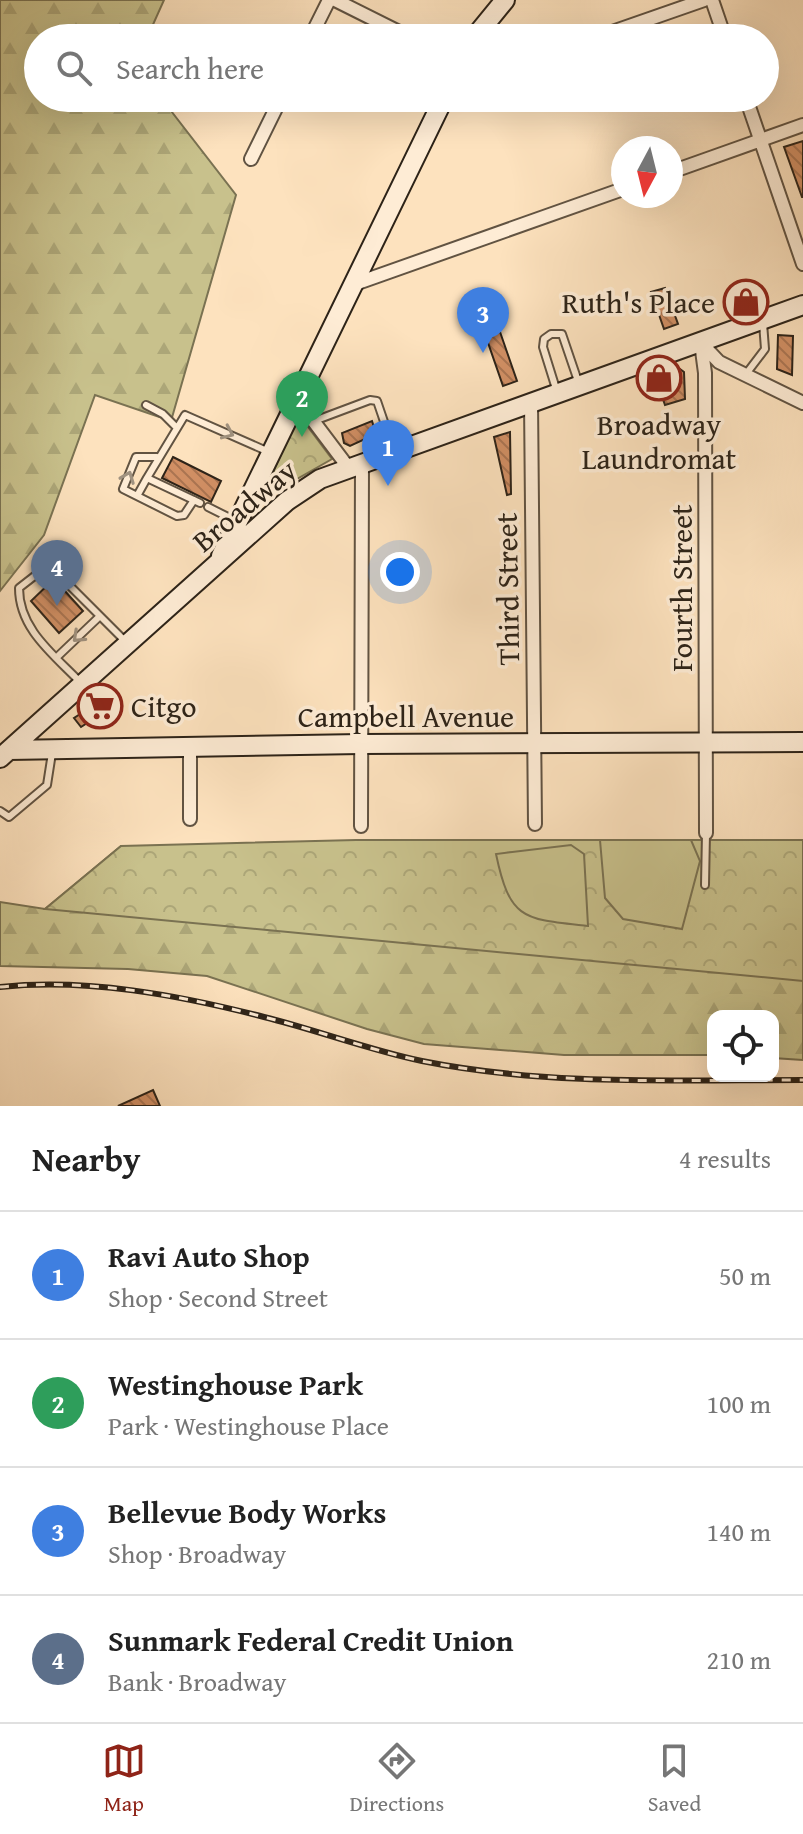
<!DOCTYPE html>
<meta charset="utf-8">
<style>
:root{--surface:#fff;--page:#f6f6f6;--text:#222;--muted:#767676;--line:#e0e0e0;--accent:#8f2418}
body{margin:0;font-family:"Gentium Book Plus",serif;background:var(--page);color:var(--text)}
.controls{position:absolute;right:24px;bottom:24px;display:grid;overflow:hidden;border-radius:16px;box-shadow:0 8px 32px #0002}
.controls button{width:72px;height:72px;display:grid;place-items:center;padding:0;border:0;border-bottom:2px solid var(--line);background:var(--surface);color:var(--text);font:40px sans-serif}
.compass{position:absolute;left:611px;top:136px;width:72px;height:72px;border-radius:50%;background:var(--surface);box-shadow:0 8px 32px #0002;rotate:187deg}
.you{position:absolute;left:400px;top:572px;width:28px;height:28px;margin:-20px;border:6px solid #fff;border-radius:50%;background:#1a73e8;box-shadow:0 0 0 12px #1a73e833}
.badge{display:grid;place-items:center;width:52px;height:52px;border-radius:50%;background:var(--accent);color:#fff;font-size:26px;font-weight:700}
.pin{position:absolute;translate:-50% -66px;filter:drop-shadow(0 2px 4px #0008)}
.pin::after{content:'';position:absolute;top:42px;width:28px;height:24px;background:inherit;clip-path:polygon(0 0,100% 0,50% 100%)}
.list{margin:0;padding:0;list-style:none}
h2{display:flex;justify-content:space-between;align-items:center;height:104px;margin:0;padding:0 32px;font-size:34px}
h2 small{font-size:26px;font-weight:400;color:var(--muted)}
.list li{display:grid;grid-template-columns:52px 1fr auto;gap:24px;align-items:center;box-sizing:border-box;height:128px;padding:0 32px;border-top:2px solid var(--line)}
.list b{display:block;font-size:30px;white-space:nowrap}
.list p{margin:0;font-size:26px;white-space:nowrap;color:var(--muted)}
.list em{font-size:26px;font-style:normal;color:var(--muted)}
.icon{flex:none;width:44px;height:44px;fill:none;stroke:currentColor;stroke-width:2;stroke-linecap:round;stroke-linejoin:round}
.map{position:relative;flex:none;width:803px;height:1106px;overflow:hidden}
.search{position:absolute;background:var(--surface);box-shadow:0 8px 32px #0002;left:24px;right:24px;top:24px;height:88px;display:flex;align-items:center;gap:20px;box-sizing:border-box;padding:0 28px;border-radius:44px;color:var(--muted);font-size:30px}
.sheet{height:616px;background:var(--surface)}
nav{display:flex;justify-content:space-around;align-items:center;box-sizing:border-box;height:112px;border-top:2px solid var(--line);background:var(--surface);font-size:22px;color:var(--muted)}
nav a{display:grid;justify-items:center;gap:4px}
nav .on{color:var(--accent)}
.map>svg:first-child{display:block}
.forest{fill:url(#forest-firs);stroke:#7a7252;stroke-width:2}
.park{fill:url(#park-crowns);stroke:#7a7252;stroke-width:2}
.pitch{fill:#c8c18c;stroke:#7a7252;stroke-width:2}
.building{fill:url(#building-back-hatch);stroke:#2d2318;stroke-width:2}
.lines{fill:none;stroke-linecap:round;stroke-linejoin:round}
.lane-casing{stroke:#615342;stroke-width:10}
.street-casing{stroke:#615342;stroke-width:16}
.secondary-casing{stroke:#2d2318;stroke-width:22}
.lane{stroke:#feecd5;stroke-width:6}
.street{stroke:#feecd5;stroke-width:12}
.secondary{stroke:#feecd5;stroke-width:18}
.rail-casing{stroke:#2d2318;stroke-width:6}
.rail{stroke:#feecd5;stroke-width:3;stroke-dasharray:9;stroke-linecap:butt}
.oneway{stroke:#a09280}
.labels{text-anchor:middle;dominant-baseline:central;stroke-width:7;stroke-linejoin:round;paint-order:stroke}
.poi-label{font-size:30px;fill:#2d2318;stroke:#feecd5;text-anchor:end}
.street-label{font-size:30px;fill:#2d2318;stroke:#feecd5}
</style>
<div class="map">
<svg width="803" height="1106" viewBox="0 0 803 1106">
<defs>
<pattern id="forest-firs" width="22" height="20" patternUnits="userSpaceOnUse" patternTransform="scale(2)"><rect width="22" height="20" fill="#c8c18c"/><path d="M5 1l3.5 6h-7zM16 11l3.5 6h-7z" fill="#aca678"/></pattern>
<pattern id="park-crowns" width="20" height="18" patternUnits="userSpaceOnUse" patternTransform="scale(2)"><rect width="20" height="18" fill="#c8c18c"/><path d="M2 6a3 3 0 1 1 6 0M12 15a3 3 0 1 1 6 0" fill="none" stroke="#aca678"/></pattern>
<pattern id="building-back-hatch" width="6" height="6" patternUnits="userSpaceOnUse" patternTransform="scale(2)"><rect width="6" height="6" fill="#d18f64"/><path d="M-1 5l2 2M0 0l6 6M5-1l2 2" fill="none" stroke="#aa7451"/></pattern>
</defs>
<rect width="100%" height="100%" fill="#fde2be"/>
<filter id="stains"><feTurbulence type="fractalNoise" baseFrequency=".0025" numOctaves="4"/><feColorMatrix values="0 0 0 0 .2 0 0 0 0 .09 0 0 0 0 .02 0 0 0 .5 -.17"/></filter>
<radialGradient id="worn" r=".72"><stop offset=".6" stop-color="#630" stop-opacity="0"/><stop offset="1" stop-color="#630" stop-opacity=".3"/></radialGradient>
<path class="forest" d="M0 0H164L147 38H38V98H161L236 195 171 421 95 395 44 535 0 591Z
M121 846H803V1060L773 1058V1016H713V1055H564L424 1044 367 1029 207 976 128 969 0 966V902L45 909Z"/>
<path class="park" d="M299 415 332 459 274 492 266 487Z
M356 840H803V981L45 909 121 846Z"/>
<path class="pitch" d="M600 840H691L700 861 682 929 623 919 605 898Z
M571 845 584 854 588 926C524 919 510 921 496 854Z"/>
<path class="building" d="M803 141V197H802L784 147Z
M665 288 678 324 664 329 651 292Z
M499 329 517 381 503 386 485 334Z
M778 335 793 336 792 375 777 369Z
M680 369 684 372 685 399 665 405 655 376Z
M372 421 376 434 350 446 344 443 342 433Z
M510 432 511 494 507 495 494 437Z
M173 457 221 481 211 502 162 478Z
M54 579 83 611 59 633 31 601Z
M91 707 98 716 81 727 74 718Z
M153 1090 160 1106H118Z"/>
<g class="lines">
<g class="lane-casing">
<path id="lane" d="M746 374 765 349 763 323
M557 392 543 347 544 339 551 334H562L579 384
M146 405 163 414 177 428
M314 421 370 400 377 401 394 451
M157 457H136L123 489 177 516 184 515 194 500
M137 496 147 478
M200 503 147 478 185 415 269 452
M208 507 234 520
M56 658 100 616
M80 682C53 654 19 629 19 588L46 567 53 569 125 641
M0 811 9 817 47 785 52 753
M705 885 706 833"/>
</g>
<g class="street-casing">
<path id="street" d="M335 0 411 38
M712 0 725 38
M310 38 329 0
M595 38 704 0
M746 98 803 264
M251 159 281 98
M671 172 803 125
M352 285 623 189
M701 343 705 373 706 833
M701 343 719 362 803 403
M296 398 348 467
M531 401 535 824
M190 819V746
M361 826 362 463"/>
</g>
<g class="secondary-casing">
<path id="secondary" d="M474 38 505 0
M221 556 444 98
M9 750 361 744 803 742
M0 758 287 501 320 479 803 305"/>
</g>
<use href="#lane" class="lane"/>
<use href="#street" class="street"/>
<use href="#secondary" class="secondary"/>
<g class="rail-casing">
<path id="rail" d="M0 987C87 978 179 995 264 1017 317 1030 369 1050 422 1061 547 1086 675 1080 803 1080"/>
</g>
<use href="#rail" class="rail"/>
</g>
<defs><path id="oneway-chevron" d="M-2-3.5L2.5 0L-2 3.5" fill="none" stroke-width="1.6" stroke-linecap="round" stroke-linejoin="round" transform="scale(2)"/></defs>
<g class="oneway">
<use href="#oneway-chevron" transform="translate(228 433) rotate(24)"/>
<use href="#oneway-chevron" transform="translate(128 477) rotate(-69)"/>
<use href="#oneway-chevron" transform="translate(78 637) rotate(137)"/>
</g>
<defs>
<g id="shop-ring" transform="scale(2.3)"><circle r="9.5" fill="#feecd5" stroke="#8f2418" stroke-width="1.5"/><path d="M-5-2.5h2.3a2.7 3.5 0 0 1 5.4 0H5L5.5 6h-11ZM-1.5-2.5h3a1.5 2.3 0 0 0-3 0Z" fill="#8f2418"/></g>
<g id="supermarket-ring" transform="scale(2.3)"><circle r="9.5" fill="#feecd5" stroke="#8f2418" stroke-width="1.5"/><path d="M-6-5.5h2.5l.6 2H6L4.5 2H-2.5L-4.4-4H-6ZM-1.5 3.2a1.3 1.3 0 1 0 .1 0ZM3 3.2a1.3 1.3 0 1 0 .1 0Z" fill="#8f2418"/></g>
</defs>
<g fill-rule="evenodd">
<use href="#shop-ring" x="746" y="302"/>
<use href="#shop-ring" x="659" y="378"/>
<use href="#supermarket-ring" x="100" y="706"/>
</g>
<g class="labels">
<g class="poi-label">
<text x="715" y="302">Ruth's Place</text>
<text x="659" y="424" text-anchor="middle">Broadway<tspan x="659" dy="34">Laundromat</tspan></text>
<text x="131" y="706" text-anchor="start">Citgo</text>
</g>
<g class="street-label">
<text transform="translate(244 505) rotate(-40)">Broadway</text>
<text transform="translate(681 588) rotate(-90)">Fourth Street</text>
<text transform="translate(507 589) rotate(-91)">Third Street</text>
<text x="406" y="716">Campbell Avenue</text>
</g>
</g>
<rect width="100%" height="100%" filter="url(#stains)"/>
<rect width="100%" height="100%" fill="url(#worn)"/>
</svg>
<div class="controls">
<button><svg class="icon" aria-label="locate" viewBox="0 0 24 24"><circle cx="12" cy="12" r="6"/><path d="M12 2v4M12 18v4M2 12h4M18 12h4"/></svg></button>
</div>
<svg class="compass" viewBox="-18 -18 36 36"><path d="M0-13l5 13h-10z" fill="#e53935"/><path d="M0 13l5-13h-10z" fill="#767676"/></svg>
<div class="you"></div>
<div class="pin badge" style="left:388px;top:486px;background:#3f7fe0">1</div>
<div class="pin badge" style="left:302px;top:437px;background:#2e9e5b">2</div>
<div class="pin badge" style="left:483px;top:353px;background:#3f7fe0">3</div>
<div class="pin badge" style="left:57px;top:606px;background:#5c6f8a">4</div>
<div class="search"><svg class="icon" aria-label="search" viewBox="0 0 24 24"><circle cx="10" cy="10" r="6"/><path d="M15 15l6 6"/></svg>Search here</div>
</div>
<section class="sheet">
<h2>Nearby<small>4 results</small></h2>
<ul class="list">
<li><span class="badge" style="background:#3f7fe0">1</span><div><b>Ravi Auto Shop</b><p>Shop · Second Street</p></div><em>50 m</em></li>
<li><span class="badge" style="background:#2e9e5b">2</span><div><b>Westinghouse Park</b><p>Park · Westinghouse Place</p></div><em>100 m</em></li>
<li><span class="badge" style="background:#3f7fe0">3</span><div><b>Bellevue Body Works</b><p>Shop · Broadway</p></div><em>140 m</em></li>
<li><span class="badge" style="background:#5c6f8a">4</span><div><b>Sunmark Federal Credit Union</b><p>Bank · Broadway</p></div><em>210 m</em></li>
</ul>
</section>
<nav>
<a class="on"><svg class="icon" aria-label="map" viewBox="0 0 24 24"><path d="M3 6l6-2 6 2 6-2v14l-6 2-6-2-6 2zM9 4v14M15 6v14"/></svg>Map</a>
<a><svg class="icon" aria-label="directions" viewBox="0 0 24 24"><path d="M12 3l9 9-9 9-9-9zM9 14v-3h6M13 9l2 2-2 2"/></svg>Directions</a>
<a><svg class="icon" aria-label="saved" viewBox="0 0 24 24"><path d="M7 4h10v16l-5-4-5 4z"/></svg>Saved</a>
</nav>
